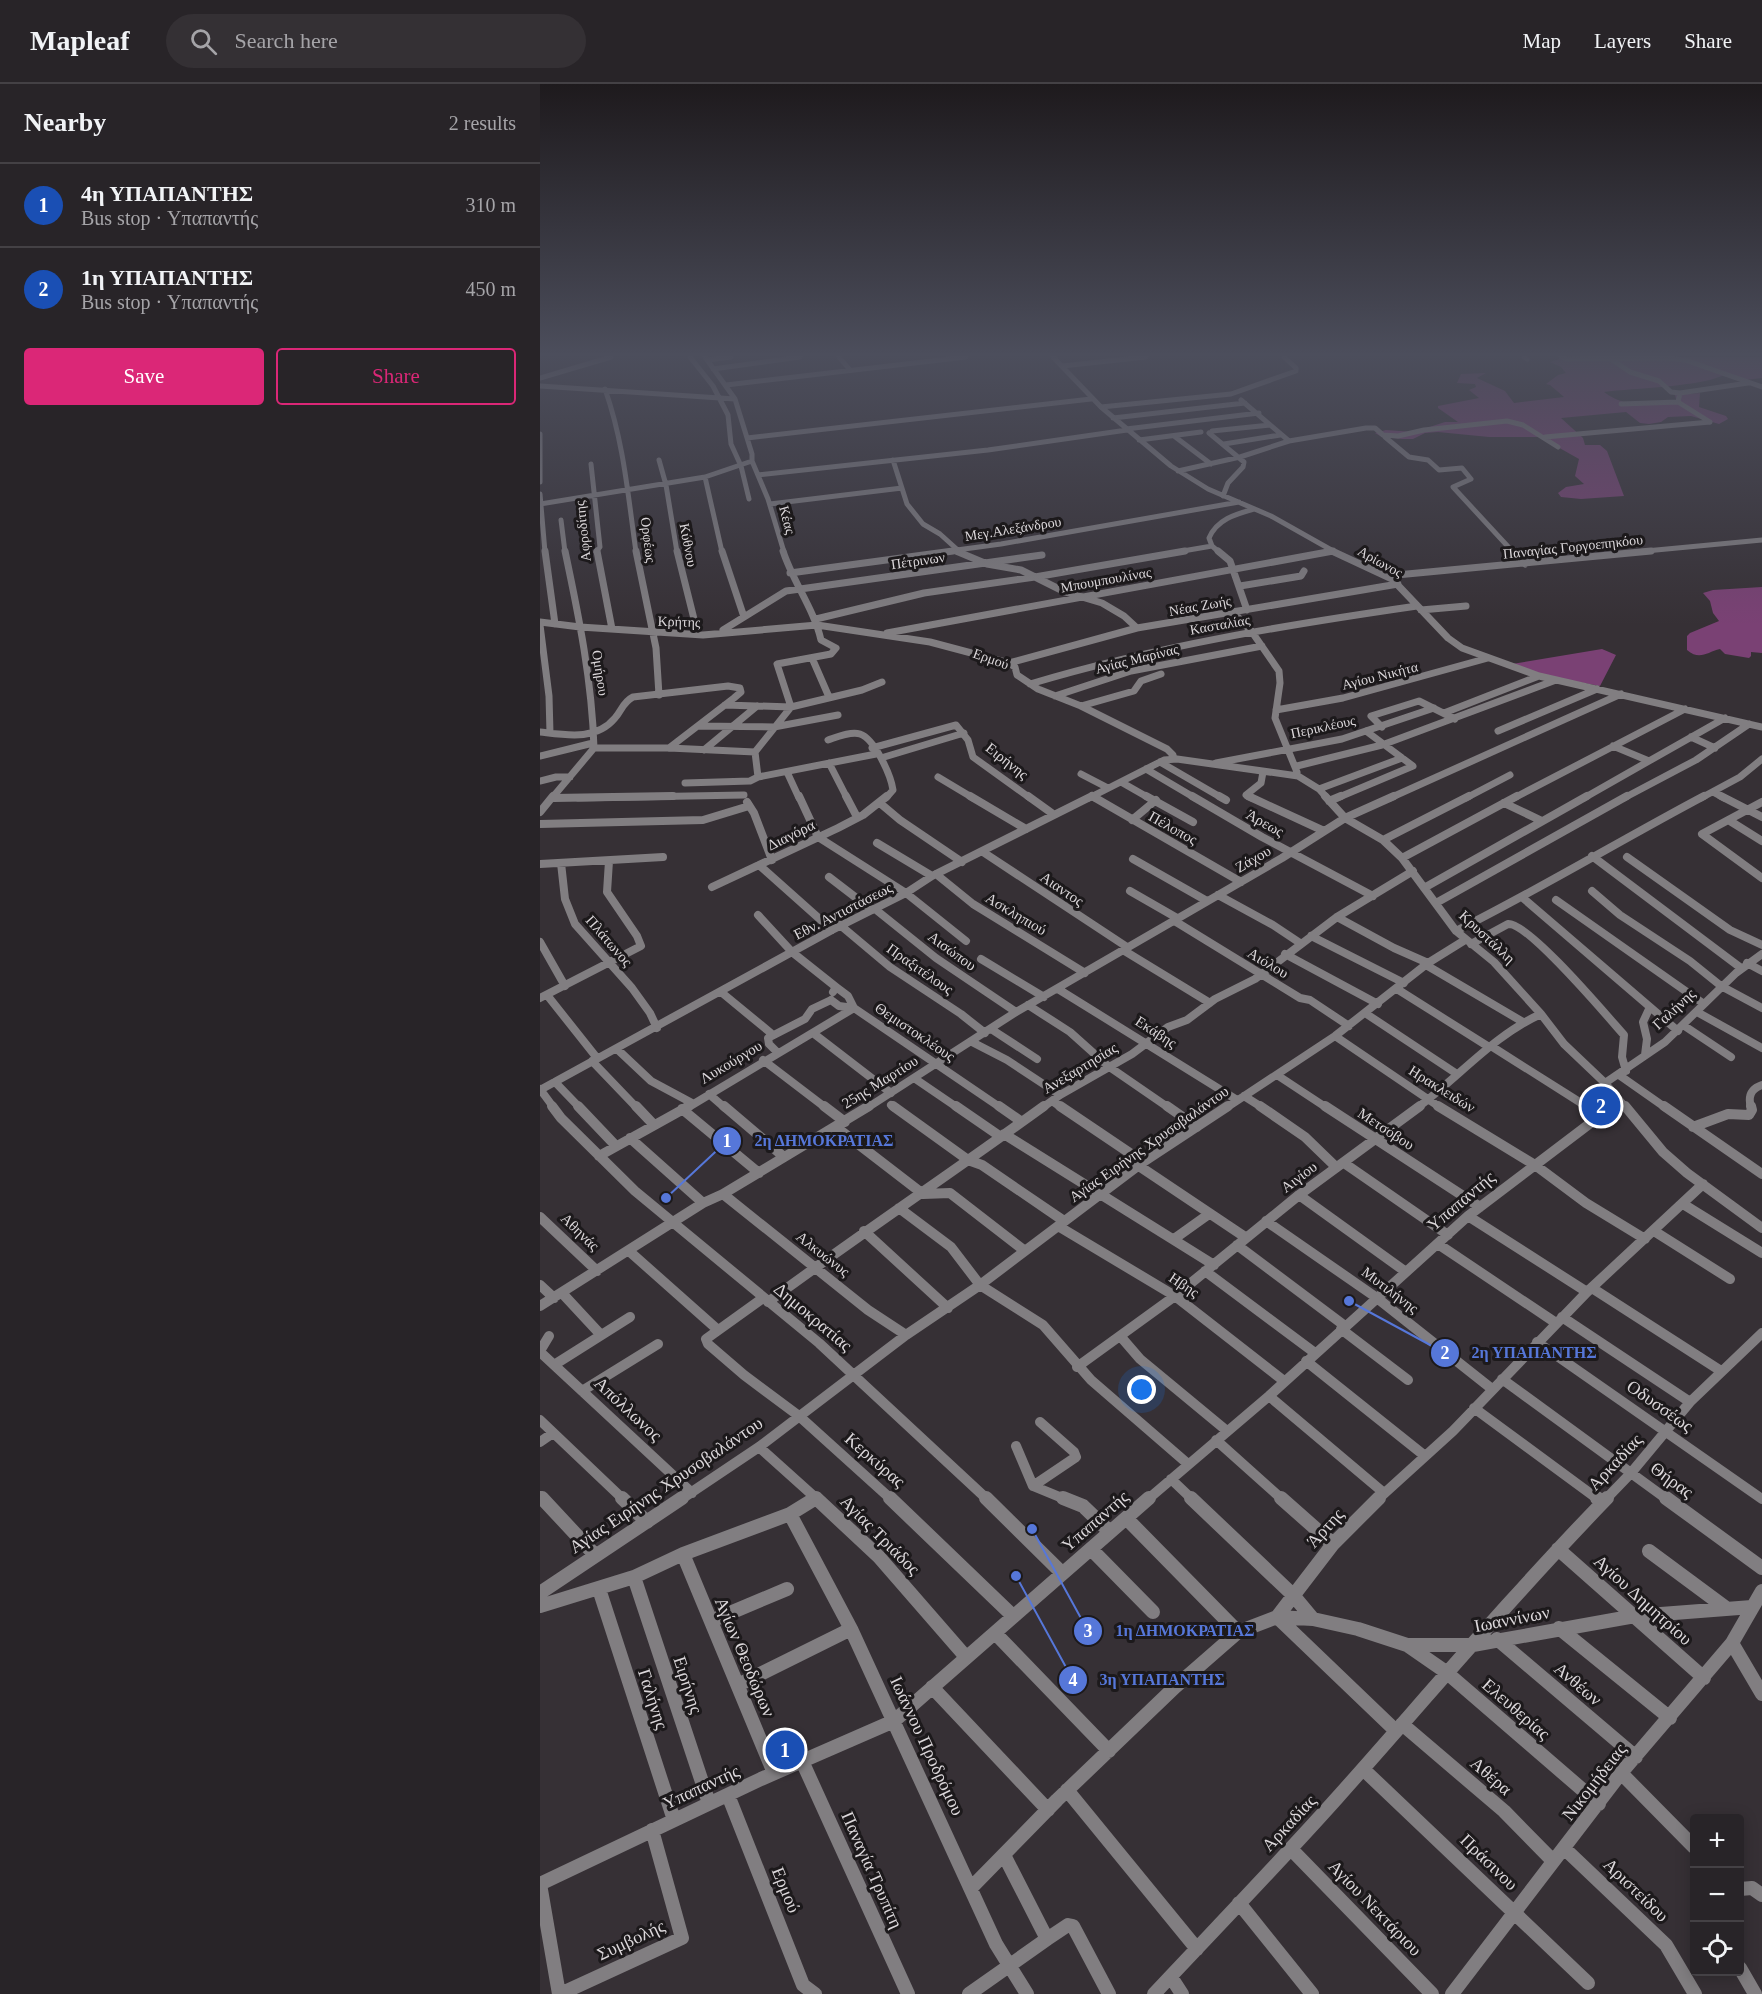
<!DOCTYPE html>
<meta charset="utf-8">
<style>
:root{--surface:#282428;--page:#343034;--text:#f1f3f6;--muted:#a5a4a8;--line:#444145;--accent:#db2777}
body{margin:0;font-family:Georgia,serif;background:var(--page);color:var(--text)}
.controls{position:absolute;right:18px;bottom:18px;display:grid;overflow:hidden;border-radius:6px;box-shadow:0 3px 15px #0003}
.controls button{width:54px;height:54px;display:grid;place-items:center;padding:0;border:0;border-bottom:2px solid var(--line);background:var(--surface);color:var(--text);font:30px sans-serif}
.you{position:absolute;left:602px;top:1306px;width:21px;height:21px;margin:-15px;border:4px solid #fff;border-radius:50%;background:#1a73e8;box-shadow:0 0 0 9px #1a73e833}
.badge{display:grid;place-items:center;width:39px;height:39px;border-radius:50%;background:var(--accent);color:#fff;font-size:20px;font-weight:700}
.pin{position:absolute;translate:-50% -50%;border:3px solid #fff;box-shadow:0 2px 6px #0006}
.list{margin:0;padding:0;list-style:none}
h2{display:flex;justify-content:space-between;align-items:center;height:78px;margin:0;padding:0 24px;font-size:26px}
h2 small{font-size:20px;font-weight:400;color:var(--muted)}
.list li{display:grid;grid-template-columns:39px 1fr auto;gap:18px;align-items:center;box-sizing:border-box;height:84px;padding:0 24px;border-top:2px solid var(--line)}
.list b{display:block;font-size:22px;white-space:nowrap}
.list p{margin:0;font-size:20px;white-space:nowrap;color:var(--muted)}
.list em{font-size:20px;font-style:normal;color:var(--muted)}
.actions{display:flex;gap:12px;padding:18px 24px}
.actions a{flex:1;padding:14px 0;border:2px solid var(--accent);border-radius:6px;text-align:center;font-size:21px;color:var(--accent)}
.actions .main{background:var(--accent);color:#fff}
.icon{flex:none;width:33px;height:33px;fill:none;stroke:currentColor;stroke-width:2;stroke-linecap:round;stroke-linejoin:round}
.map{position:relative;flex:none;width:1222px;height:1910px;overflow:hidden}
header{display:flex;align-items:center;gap:36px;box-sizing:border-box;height:84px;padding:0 30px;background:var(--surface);border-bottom:2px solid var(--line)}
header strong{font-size:28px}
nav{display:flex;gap:33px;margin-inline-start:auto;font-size:21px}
.search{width:420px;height:54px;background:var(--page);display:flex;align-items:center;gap:15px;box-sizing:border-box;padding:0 21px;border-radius:33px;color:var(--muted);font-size:22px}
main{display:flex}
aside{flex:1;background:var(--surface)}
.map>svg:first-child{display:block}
.forest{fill:#7a4174}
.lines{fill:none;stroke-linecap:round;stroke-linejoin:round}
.minor-far4{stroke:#817e81;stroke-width:5}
.minor-far3{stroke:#817e81;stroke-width:7}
.minor-far2{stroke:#817e81;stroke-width:8}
.minor-far1{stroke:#817e81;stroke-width:10}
.minor{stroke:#817e81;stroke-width:14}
.labels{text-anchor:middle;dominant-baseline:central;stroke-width:6;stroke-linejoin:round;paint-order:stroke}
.far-street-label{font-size:14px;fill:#dbd7da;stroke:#1c191b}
.street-label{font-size:15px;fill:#dbd7da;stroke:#1c191b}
.near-street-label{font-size:18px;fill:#dbd7da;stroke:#1c191b}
.leader{fill:none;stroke:#5677d9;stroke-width:2}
.callout-dot{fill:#5677d9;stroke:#1c191b;stroke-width:2}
.mark-label{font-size:18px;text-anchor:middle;font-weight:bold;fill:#fff}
.callout-label{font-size:16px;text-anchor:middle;font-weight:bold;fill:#5677d9;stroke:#1c191b;stroke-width:6;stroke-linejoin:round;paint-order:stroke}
</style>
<header>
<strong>Mapleaf</strong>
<div class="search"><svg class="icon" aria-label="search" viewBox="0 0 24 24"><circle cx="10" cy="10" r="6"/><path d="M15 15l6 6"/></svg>Search here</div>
<nav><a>Map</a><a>Layers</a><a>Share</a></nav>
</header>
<main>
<aside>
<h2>Nearby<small>2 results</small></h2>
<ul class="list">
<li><span class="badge" style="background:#1a4fb4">1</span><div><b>4η ΥΠΑΠΑΝΤΗΣ</b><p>Bus stop · Υπαπαντής</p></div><em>310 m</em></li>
<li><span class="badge" style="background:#1a4fb4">2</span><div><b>1η ΥΠΑΠΑΝΤΗΣ</b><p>Bus stop · Υπαπαντής</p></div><em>450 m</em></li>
</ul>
<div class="actions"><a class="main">Save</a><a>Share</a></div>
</aside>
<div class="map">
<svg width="1222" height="1910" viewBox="0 0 1222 1910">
<rect width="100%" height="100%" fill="#363035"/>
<path class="forest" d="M1106 273H1222V294L1205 296 1186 290C1163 303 1093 304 1064 308 1086 325 1110 321 1137 319L1135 311 1160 309 1159 323 1186 332 1188 335 1179 340 1151 332 1128 333 1121 338 1109 340 1100 339 1086 328 1021 334 1043 354 1045 361H1060L1067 367 1084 412 1041 415 1021 413 1018 409 1026 403 1044 400 1035 392 1039 375 1000 353H949L898 348 885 349 873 355H862L842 353 835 349 846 346 874 348 905 338H918L898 324V322L939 314 929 306 936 303 935 300 917 299 921 290 946 289 937 294 965 307 974 319 1024 313 1010 301 1006 300 1018 291 1026 289 1021 283 1010 278 1019 275 1106 276Z
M1222 503V569L1211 568V572L1209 574 1185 570 1180 565C1167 568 1160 577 1147 566V552L1150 549 1179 537 1173 529 1170 517 1163 509 1173 506Z
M1062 565 1076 571 1060 602 1011 593 972 580Z"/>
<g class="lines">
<path class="minor-far4" d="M150 273 173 302 188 331 191 360 201 382 209 415
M165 273 195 315 212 370V377L228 415 244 468
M299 273 310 286
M513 273 561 323 631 382 668 405 731 432 795 468
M984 273 987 275
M1021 273 1027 275 1126 274 1145 276 1222 303
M1071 275 1090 288 1119 297 1131 308 1140 309 1138 318 1170 338
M167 276 191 273
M522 282 606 273
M173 285 260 273
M0 294 71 273
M186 301 426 273
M0 302 195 315
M65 305C84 359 88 412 96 468
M1140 309 1208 299
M701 316 749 357
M1081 320 1138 318
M561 323 691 310 756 287V284L744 273
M573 334 705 319
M586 345 719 329
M672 347 730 341
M669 349 704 378 703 383 688 399 683 412
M0 350V398
M634 352 671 380
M845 353 869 373 888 376 899 386 922 384 931 395 913 403 973 468
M1005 353 1170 338
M207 354 551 315
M599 356 661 348
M684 360 740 351
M119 376 126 401 137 468
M353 376 367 420 383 440 400 450 420 468
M51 380 60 463 56 468
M638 387 700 373 749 357 826 344H835L843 351 858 352 884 346 967 337 983 341 1018 363
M218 391 448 366 587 346
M165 393 182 468
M0 410 5 468
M0 420 165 393 212 377
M230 420 362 404
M21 436 25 468
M402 468 461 460 699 418
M637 468 672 462
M679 468 672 462 669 454C677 435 696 430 714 425
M787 468 793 467
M1095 468 1222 456"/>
<path class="minor-far3" d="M5 467 15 540
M57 467 72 545
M96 467 116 564 119 611
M137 467 158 551
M182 467 204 533
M416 467 447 480 481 486 525 508 562 519 584 532 597 544
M678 467 690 477 707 526
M792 467 852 495 908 554 922 564 999 592 1222 643
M971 467 985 480
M250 489 413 467
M846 492 1111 467
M700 502 761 492 764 487
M881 526 926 522
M693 528 712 548 739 587 740 599 735 634 757 688
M276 535 384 509 495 493 645 467
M0 538 40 543 163 551 277 541 390 558 469 579 475 583 477 591 498 605 541 622 627 665 633 671 631 675
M0 541 9 612 10 649
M183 546 246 507 502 471
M347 549 793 467
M272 574 289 613
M469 579 597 544 858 500
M490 600C617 562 746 541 877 522
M515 612 591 587 722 562
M185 621 251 623 322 606 342 598
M541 622 594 607 601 597 621 590
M736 626 803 614 948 574
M904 629 999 592
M158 642 234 643 298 631
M842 643 831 632 879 617 915 635
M958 647 1057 605
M0 648C26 651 56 657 75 634 82 626 83 618 93 613L188 602 200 604 201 608 194 614 129 664
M1151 653 1175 664
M288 656C297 653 311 647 320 650 335 655 351 692 353 706L346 714
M54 664H129L215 668
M332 664 416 641 428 656 433 673 490 714
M164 666 217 622
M0 672 53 659
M341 674 424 649
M1109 677 1185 634
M620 678 682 714
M289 679 307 714
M676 679 802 655 894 624
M757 682 842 661 1016 596
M606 685 655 714
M247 688 259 714
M541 690 568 704
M218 693 215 668 251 623 237 580 291 570 296 564 281 556C274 525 253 498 243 467
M398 693 433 714
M0 697 16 693H30
M581 698 609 714
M145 699 210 697 218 693 336 670
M779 705 862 674
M1173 708 1184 714
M552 712 555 714
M12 714 54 664C52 597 39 533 25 467
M38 714 204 711
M549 714 624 676 637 675 758 692 779 705 787 714
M712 714 706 711 721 699 723 688
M797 714 873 682 826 647
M850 714 1081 610
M926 714 970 691
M974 714 1145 625
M1044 714 1109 677 1073 662
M1084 714 1156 676 1209 640
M1161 714 1200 693 1222 675"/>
<path class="minor-far2" d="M259 712 278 753
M306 712 317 733
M430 712 486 745
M488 712 513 730
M552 712 701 798
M606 712 653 738
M652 712 722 753 833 812
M679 712 686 716
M708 712 784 747
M785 712 805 734 843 756 862 774 916 847 954 878 1001 930 1024 960 1065 999 1086 1024
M1181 712 1222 733
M14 714 133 712
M789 717 801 712
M207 718 214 729 232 776
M1222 718 1162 750 1222 794
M964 719 1002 737
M341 720 360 736 422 778
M0 728 13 712
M592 736 616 716
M1190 737 1222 757
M0 740 163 736 209 722
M278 753 366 809 426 857
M843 756 929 712
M337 759 392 792
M443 768 587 863
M1052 772 1201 884
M1087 773 1190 846 1222 861
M862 774 977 712
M593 775 667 817
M21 779 25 815 35 840 92 904 110 929 117 944
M0 780 123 773
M219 781 292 846
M396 790 433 820 545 889
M289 793 332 826
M172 803 298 744 323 731 347 712
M884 804 1047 712
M590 807 637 834
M1052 807 1080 831 1150 877 1181 902 1222 924
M678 811 733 841 760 859
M983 814 1138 947
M1016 816 1164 920
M896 819 1087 712
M335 825 396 874 476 928
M218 831 252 868 296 903 293 908
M797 833 854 864 888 879
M633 836 760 914 770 916 809 942
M300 841 350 883 421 930 445 949
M916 847C1000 805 1081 756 1164 712
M771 852 864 899
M0 858 25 902
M931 860 968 840C988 838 1067 932 1084 951L1082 973 1086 987
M583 866 670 919
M745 870 838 920
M441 875 504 913
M1207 879 1222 887
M886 881 983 938
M518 905 697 1016
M857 905 949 963
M181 908 232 950
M7 911 57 974
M0 914 101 862 97 852 67 808 69 777
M291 916 299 922 314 924 461 1024
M488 921 530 948 568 982 629 1024
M1157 928 1222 964
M825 929 917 990
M1143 941 1191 973
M451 945 497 975
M273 949 351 1009
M795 952 901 1024
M432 958 467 976 520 1011
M951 962 1049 1024
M77 965 111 997 152 1019
M237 968 229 960 228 954 265 935 272 925 291 916
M1105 971 1107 955 1103 938 1110 923
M223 976 286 1024
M52 977 97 1024
M737 991 787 1024
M1079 991 1126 1024
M374 994 418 1024
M15 998 40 1024
M1065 999 1125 958 1196 889 1222 870
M0 1005 14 1024
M0 1006 292 846 366 809 392 792 552 712
M169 1010 185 1024
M704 1012 723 1024
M512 1017 522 1024
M351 1021 355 1024
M147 1024 314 924 308 912 296 903
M327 1024 476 928 742 774 805 734 854 712
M502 1024 520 1011 592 970 628 943 647 936 675 915 715 895 797 833 873 787
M686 1024 795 952 888 879 925 856
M877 1024C919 993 954 951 1001 930
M1070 1024 1082 1020
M1211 1024C1208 1013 1210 1005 1222 1001"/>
<path class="minor-far1" d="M12 1022 21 1034 95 1107 279 1259 448 1416
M38 1022 76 1062
M96 1022 114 1041
M184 1022 244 1073
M284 1022 305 1038
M353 1022 428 1076 442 1081 524 1137
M416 1022 461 1053
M459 1022 482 1038
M520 1022 603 1078
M627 1022 657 1043
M720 1022 765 1053 796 1083
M785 1022 940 1123
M898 1022 995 1081 1046 1119 1105 1155
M1046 1022 1060 1031
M1085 1022 1123 1068 1147 1089 1222 1144
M1124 1022 1222 1090
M142 1025 219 1089
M296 1043 383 1110 410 1109 485 1167
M1153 1043 1188 1030 1209 1031 1212 1026 1211 1022
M464 1050 674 1181
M90 1054 163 1119
M59 1072 149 1022
M804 1079 908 1151
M599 1082 705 1153
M183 1110 328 1226 366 1251
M759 1111 866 1188
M1143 1120 1222 1169
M359 1124 411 1163 440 1201 503 1241 551 1296 648 1380
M928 1132 1047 1208
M0 1133 57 1187
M726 1137 837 1214 952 1305
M518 1142 635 1212 744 1297
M324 1147 408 1224
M1114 1147 1190 1195
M634 1155 669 1130
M898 1160 1016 1239
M697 1161 805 1242
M89 1167 178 1246
M665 1187 775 1269
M0 1201 14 1214
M1052 1204 1181 1287
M22 1209 61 1251
M223 1214 166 1255 168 1260 204 1291 259 1332 352 1416
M228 1218C319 1151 413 1088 504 1022
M0 1222 163 1119 183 1110 329 1022
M1022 1233 1150 1318
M801 1245 868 1296
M581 1253 600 1275 687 1347
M997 1258 1222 1415
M0 1267 9 1252
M0 1268 152 1409
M766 1277 885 1372
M14 1281 90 1233
M537 1283 635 1212 759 1111 880 1022
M962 1295 1128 1416
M42 1307 118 1260
M729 1312 844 1409
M934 1324 1059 1416
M0 1336 84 1416
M676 1356 743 1416
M0 1358 13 1349
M476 1362 493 1402 527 1416
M219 1363 278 1416
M631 1395 653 1416
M493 1402 536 1373 534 1368 500 1338
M0 1412 3 1416
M140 1416 219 1363 366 1251 440 1201 603 1078 688 1022
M273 1416 276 1414
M607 1416 729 1312 928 1132 1073 1022
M837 1416 913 1347 1047 1208 1163 1100
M1065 1416 1091 1389 1150 1318 1222 1249"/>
<path class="minor" d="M2 1414 55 1471
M82 1414 107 1438
M276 1414 339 1473 426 1573
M350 1414 473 1532
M446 1414 522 1489
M523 1414 543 1422 570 1448
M651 1414 753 1511 773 1535 818 1545 867 1561H933L1095 1532 1212 1523
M741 1414 793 1460
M1057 1414 1061 1417
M1126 1414 1222 1484
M250 1430 311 1545 456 1860 487 1910
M586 1434 698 1548
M551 1465 613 1528
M1018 1465 1164 1594
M1109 1467 1186 1524
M143 1470 234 1689
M94 1493 169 1719
M59 1505 134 1736
M0 1509 142 1414
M0 1522 94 1493 143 1470 250 1430 276 1414
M737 1533 856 1647
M737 1533 773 1535
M171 1537 247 1505
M1019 1544 1130 1634
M455 1549 569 1667
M957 1555 1096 1673
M1192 1559 1222 1610
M867 1561 906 1588 1059 1720
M198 1601 311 1545
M392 1603 508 1726
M862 1640 964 1727 1013 1777
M262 1677 368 1910
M823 1685 1048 1899
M1081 1689 1154 1763
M527 1706 657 1865
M188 1711 263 1901 275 1910
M751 1765 892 1910
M1025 1765 1126 1861 1155 1910
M464 1771 507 1855 528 1841 533 1842 569 1910
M0 1800 221 1695 354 1637 609 1414
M0 1800 19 1910
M431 1804 517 1716 635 1603 698 1548 737 1533 793 1460 839 1414
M1200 1805 1212 1804 1222 1811
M699 1819 772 1910
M1200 1884 1215 1910
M631 1893 642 1910
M20 1910 142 1854 112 1746
M429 1910 507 1855
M614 1910C675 1845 737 1781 797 1714 886 1614 973 1511 1067 1414
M912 1910 1081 1689 1192 1559 1222 1507"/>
</g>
<linearGradient id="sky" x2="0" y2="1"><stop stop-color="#1e1a1d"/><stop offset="0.5" stop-color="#4c4e5c"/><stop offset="1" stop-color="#4c4e5c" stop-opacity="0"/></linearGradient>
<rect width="1222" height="541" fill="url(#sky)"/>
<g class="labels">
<g class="far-street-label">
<text transform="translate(247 436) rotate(75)">Κέας</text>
<text transform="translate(473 445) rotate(-9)">Μεγ.Αλεξάνδρου</text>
<text transform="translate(43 447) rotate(-96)">Αφροδίτης</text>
<text transform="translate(108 456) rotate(83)">Ορφέως</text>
<text transform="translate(148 461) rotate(79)">Κύθνου</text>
<text transform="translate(1033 463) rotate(-6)">Παναγίας Γοργοεπηκόου</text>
<text transform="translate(378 477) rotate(-8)">Πέτρινων</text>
<text transform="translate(840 478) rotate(29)">Αρίωνος</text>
<text transform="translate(566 496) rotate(-10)">Μπουμπουλίνας</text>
<text transform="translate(660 522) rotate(-10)">Νέας Ζωής</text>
<text transform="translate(139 538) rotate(2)">Κρήτης</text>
<text transform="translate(680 541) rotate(-10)">Κασταλίας</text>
<text transform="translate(451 575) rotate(20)">Ερμού</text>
<text transform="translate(597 575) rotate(-14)">Αγίας Μαρίνας</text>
<text transform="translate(60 589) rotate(81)">Ομήρου</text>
<text transform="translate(840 592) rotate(-14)">Αγίου Νικήτα</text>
<text transform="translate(783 643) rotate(-12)">Περικλέους</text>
</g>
<g class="street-label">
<text transform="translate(467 677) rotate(38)">Ειρήνης</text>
<text transform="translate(725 739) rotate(29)">Άρεως</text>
<text transform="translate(633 744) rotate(29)">Πέλοπος</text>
<text transform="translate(251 751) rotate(-26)">Διαγόρα</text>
<text transform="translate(713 775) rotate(-30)">Ζάχου</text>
<text transform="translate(522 805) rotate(34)">Αιαντος</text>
<text transform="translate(303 827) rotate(-27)">Εθν. Αντιστάσεως</text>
<text transform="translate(476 830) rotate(31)">Ασκληπιού</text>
<text transform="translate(947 853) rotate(43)">Κρυστάλλη</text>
<text transform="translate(69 857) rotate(49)">Πλάτωνος</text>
<text transform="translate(412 867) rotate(36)">Αισώπου</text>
<text transform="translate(728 879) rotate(31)">Αιόλου</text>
<text transform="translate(380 885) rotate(35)">Πραξιτέλους</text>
<text transform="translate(1134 925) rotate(-43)">Γαλήνης</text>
<text transform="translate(375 948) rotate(34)">Θεμιστοκλέους</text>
<text transform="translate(616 948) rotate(33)">Εκάβης</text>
<text transform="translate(191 978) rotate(-31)">Λυκούργου</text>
<text transform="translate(540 984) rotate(-31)">Ανεξαρτησίας</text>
<text transform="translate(340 998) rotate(-32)">25ης Μαρτίου</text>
<text transform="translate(902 1005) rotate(32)">Ηρακλειδών</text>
<text transform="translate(846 1045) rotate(33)">Μετσόβου</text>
<text transform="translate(609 1060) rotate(-35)">Αγίας Ειρήνης Χρυσοβαλάντου</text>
<text transform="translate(759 1093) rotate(-37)">Αιγίου</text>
<text transform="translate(40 1148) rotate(44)">Αθηνάς</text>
<text transform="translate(283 1170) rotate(38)">Αλκυώνυς</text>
<text transform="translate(644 1201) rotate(34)">Ηβης</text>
<text transform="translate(850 1206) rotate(37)">Μυτιλήνης</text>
</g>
<g class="near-street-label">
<text transform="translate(921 1117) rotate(-40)">Υπαπαντής</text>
<text transform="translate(273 1233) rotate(40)">Δημοκρατίας</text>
<text transform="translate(1120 1322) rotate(35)">Οδυσσέως</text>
<text transform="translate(88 1325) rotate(43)">Απόλλωνος</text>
<text transform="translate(335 1376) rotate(41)">Κερκύρας</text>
<text transform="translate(1075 1378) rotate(-47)">Αρκαδίας</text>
<text transform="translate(1132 1396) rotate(36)">Θήρας</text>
<text transform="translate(126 1401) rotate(-34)">Αγίας Ειρήνης Χρυσοβαλάντου</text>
<text transform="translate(555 1437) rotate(-41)">Υπαπαντής</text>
<text transform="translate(785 1444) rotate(-48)">Άρτης</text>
<text transform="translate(340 1451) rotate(45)">Αγίας Τριάδος</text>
<text transform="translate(1103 1516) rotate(42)">Αγίου Δημητρίου</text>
<text transform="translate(972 1535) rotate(-11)">Ιωαννίνων</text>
<text transform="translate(205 1573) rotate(67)">Αγίων Θεοδώρων</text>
<text transform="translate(1038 1600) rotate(40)">Ανθέων</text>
<text transform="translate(148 1601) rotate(72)">Ειρήνης</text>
<text transform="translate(113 1615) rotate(72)">Γαλήνης</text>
<text transform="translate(976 1625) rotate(41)">Ελευθερίας</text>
<text transform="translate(387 1662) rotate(65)">Ιωάννου Προδρόμου</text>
<text transform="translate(951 1692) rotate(41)">Αθέρα</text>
<text transform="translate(1054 1698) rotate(-52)">Νικομήδειας</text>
<text transform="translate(161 1703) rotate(-25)">Υπαπαντής</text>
<text transform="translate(749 1739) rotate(-47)">Αρκαδίας</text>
<text transform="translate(949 1778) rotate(44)">Πράσινου</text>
<text transform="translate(332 1786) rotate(66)">Παναγία Τρυπίτη</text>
<text transform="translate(246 1806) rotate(68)">Ερμού</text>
<text transform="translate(1096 1806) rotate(44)">Αριστείδου</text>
<text transform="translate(835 1824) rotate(46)">Αγίου Νεκτάριου</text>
<text transform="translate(91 1856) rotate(-25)">Συμβολής</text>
</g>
</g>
<path class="leader" d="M126 1114L187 1057M809 1217L905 1269M492 1445L548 1547M476 1492L533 1596"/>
<g class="callout-dot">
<circle cx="126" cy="1114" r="6"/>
<circle cx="809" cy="1217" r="6"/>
<circle cx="492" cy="1445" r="6"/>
<circle cx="476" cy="1492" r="6"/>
<circle cx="187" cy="1057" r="15"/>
<circle cx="905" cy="1269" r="15"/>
<circle cx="548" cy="1547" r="15"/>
<circle cx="533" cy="1596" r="15"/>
</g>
<g class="mark-label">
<text x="187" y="1063">1</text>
<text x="905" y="1275">2</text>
<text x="548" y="1553">3</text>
<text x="533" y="1602">4</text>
</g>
<g class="callout-label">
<text x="284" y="1062">2η ΔΗΜΟΚΡΑΤΙΑΣ</text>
<text x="994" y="1274">2η ΥΠΑΠΑΝΤΗΣ</text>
<text x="645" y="1552">1η ΔΗΜΟΚΡΑΤΙΑΣ</text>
<text x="622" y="1601">3η ΥΠΑΠΑΝΤΗΣ</text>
</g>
</svg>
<div class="controls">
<button>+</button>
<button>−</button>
<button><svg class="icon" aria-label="locate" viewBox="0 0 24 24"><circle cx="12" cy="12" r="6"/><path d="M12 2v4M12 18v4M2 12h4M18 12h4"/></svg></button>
</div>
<div class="you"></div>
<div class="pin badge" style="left:245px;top:1666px;background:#1a4fb4">1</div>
<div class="pin badge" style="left:1061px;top:1022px;background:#1a4fb4">2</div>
</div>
</main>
